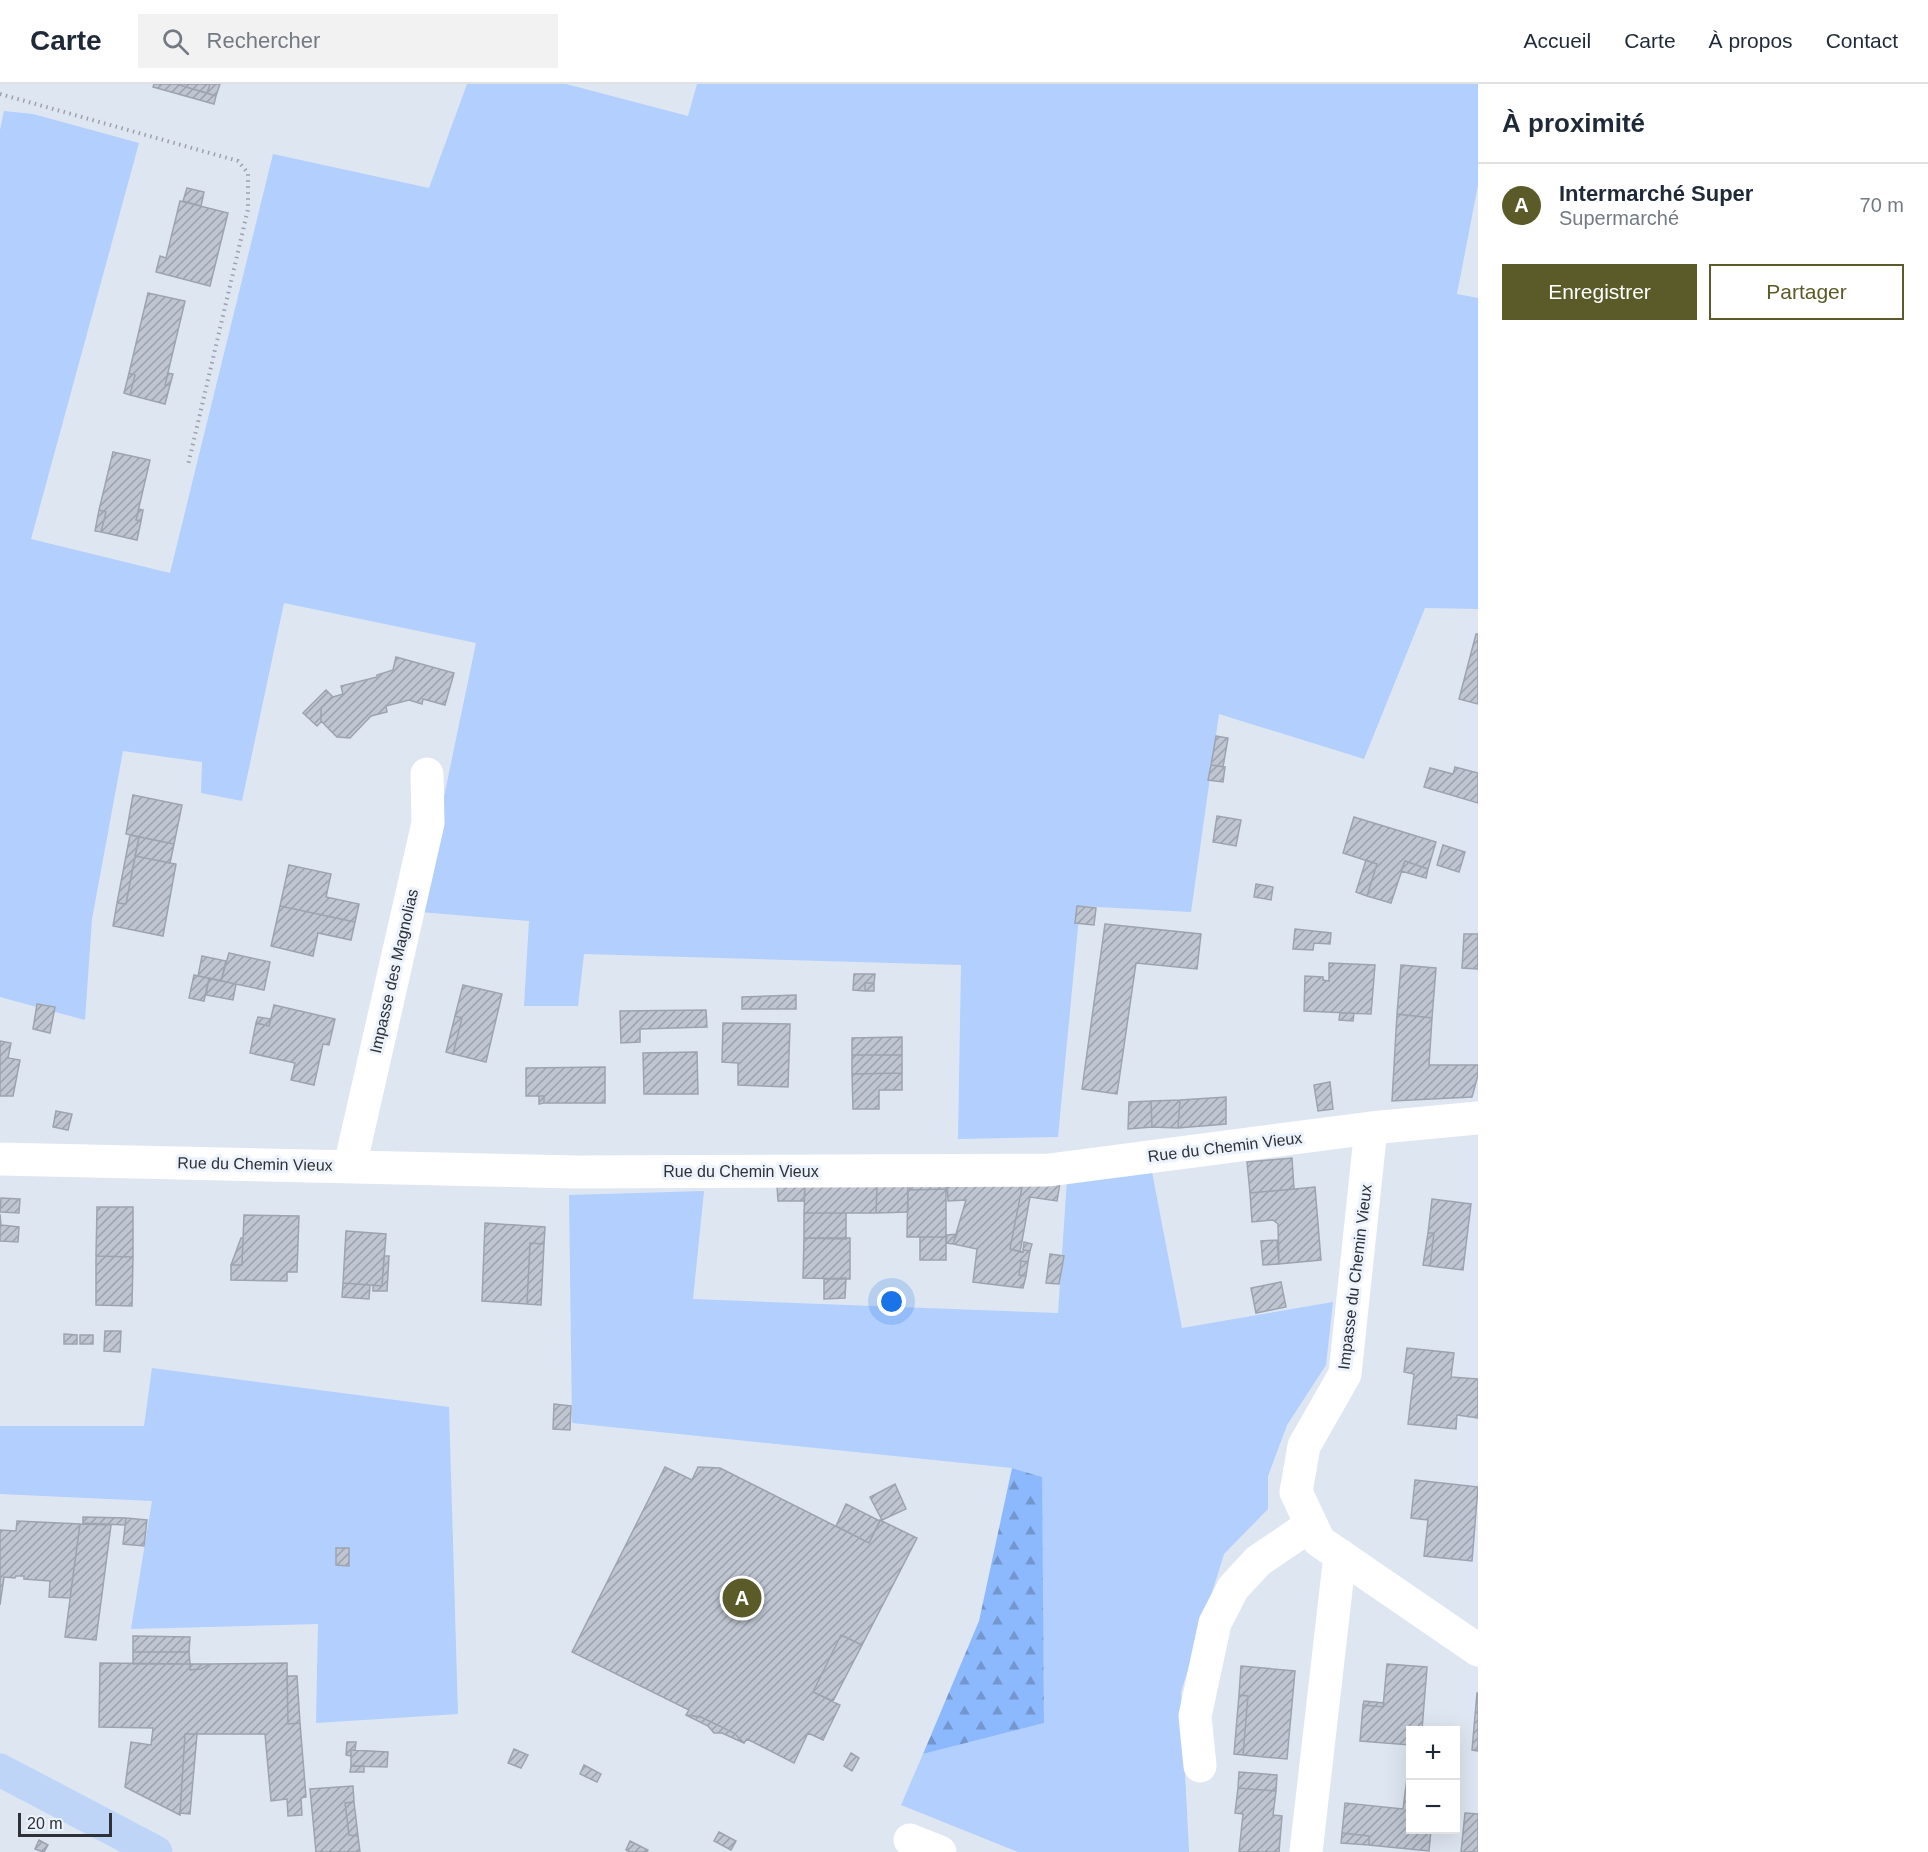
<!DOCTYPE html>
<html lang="fr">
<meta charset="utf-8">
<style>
:root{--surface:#fff;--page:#f2f2f3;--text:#1f2937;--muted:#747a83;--line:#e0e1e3;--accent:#5a5b28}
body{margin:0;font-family:Arial,sans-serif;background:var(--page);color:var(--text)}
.controls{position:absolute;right:18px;bottom:18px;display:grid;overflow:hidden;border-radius:0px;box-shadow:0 6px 24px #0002}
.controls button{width:54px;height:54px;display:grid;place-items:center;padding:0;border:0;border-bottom:2px solid var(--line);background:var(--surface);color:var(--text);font:30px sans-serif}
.scale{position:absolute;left:18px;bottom:15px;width:94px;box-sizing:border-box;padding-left:6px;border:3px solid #2e3135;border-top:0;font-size:16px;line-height:21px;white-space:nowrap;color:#2e3135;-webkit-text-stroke:4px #edf3fd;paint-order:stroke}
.you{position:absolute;left:892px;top:1218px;width:21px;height:21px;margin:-15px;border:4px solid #fff;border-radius:50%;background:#1a73e8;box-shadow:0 0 0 9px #1a73e833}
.badge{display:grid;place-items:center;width:39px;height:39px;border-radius:50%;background:var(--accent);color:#fff;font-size:20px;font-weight:700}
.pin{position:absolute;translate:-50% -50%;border:3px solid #fff;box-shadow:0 2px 6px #0006}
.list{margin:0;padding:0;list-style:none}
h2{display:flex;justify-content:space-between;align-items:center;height:78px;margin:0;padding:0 24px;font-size:26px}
h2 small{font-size:20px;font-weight:400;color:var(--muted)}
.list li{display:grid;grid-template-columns:39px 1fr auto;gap:18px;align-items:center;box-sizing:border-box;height:84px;padding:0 24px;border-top:2px solid var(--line)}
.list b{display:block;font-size:22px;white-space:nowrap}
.list p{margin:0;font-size:20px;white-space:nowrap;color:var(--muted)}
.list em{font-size:20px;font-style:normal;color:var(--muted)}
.actions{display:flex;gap:12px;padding:18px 24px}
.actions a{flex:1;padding:14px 0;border:2px solid var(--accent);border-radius:0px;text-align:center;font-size:21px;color:var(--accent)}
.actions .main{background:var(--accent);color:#fff}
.icon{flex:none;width:33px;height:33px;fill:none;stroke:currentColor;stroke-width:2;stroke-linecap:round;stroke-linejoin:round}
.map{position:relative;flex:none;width:1478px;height:1768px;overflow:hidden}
header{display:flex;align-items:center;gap:36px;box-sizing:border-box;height:84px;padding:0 30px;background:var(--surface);border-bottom:2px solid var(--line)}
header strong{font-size:28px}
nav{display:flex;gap:33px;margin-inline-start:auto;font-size:21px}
.search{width:420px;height:54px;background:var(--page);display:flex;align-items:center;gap:15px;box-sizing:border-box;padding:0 21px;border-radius:0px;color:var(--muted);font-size:22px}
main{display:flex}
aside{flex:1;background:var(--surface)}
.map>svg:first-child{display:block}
.green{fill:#b2cffd}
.forest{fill:url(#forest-firs)}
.building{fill:url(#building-hatch);stroke:#9da4b0;stroke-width:1.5}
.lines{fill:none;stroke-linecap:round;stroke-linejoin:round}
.path{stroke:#9ca2ab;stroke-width:4;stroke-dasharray:1.5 4.5;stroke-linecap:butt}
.minor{stroke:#fff;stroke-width:33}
.major{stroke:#bfd5f8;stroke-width:33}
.labels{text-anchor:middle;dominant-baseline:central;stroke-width:6;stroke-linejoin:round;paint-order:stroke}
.street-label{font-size:16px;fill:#2e3135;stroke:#edf3fd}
</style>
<header>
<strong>Carte</strong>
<div class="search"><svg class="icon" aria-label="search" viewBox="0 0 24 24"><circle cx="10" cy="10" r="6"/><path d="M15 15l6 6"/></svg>Rechercher</div>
<nav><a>Accueil</a><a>Carte</a><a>À propos</a><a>Contact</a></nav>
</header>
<main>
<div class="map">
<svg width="1478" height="1768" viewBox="0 0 1478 1768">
<defs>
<pattern id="forest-firs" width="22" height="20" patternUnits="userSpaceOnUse" patternTransform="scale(1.5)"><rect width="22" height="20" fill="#8cb8fd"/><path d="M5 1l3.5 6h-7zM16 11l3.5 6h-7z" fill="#7396ce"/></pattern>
<pattern id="building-hatch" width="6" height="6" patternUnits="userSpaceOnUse" patternTransform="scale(1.5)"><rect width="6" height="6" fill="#bfc6d2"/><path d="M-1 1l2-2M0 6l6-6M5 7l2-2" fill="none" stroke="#9ca1ab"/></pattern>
</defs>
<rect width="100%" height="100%" fill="#dee6f2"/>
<path class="green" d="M467 0H566L688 32 697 0H1478V101L1457 210 1478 214V525L1425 524 1364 675 1219 630 1191 828 1080 822 1058 1053 958 1055 961 881 584 870 578 922H524L529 837 420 828 476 559 284 519 242 717 201 709 202 678 123 667 92 835 85 936 0 913V46L4 27 33 30 139 59 31 455 170 489 273 70 429 104Z
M1152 1088 1182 1244 1333 1218 1326 1281 1287 1341 1268 1392V1425L1224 1470 1181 1608 1189 1768H1018L901 1721 923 1670 1044 1639 1041 1393 1012 1384 572 1339 569 1111 704 1107 693 1215 1058 1229 1067 1096Z
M152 1284 449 1323 458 1630 316 1639 318 1540 131 1545 152 1417 0 1410V1342H144Z"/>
<path class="forest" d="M1012 1384 1042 1393 1044 1639 923 1670 979 1537Z"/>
<path class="building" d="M154 0H176L216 12 214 20 153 3Z
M176 0H210L207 9Z
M210 0H220L216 12 207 9Z
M187 104 204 108 201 122 183 117Z
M180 117 228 129 210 202 156 188 160 172 166 174Z
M148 209 185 217 165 301H170L165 320 130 311 135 291 129 289Z
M129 289 135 291 130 311 124 309Z
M168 289 173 290 170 301H165Z
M113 368 150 376 136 436 141 437 137 456 101 448 106 428 99 426Z
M139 425 143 426 141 437 136 436Z
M99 426 106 428 101 448 95 447Z
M1476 550H1478V620L1459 615Z
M396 573 454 589 445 621 423 615 422 620 409 616 386 622 387 628 371 632 350 654 337 653 321 637V624L333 613 343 610 341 602 377 593V591L393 586Z
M326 606 333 613 321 624V638L317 642 303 629Z
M1216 652 1228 654 1223 683 1211 681Z
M1211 681 1225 683 1223 698 1208 696Z
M1455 683 1478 689V719L1424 703 1430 684 1453 690Z
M133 711 182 721 174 760 126 750Z
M1217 732 1241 736 1236 762 1213 758Z
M1354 733 1436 758 1428 785 1405 777 1391 819 1367 812 1377 780 1343 769Z
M130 751 139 753 126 820 117 819Z
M139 753 174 760 170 779 135 772Z
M1443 761 1465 768 1459 788 1437 781Z
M135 772 176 780 163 852 113 842 117 819 126 820Z
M1366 776 1377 780 1367 812 1356 808Z
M1405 777 1428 785 1426 794 1401 787Z
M289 781 331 790 326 813 359 820 355 838 280 822Z
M1256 800 1273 803 1271 816 1254 813Z
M280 822 355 838 351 856 318 849 313 872 271 862Z
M1077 822 1096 824 1094 841 1075 839Z
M1105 840 1201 850 1197 885 1136 879 1117 1010 1082 1005Z
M1295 845 1331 849 1330 860 1314 859 1313 866 1293 865Z
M1464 850H1478V885L1462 884Z
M229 869 270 878 264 906 221 897Z
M202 872 226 877 221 897 198 892Z
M1329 879 1375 881 1371 930 1304 927 1305 892 1323 893V896L1329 897Z
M1401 881 1436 884 1432 934 1397 930Z
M854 890H875L874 899H865V907L853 906Z
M194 891 209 894 204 917 189 914Z
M209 894 236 900 233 916 206 911Z
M865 899H874V907H865Z
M463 901 502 910 486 978 453 970 462 934 455 932Z
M796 911V925H742V913Z
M37 920 55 923 50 949 33 945Z
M274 921 335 935 329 961 323 960 314 1001 291 996 295 979 250 969 256 939 269 942Z
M706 926 707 943 640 945V958L621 959 620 927Z
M1340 929H1354L1353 937 1339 936Z
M1397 930 1432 934 1429 981H1478V991L1472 1013 1392 1017Z
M455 932 462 934 453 970 446 968Z
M258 933 271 935 269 942 256 939Z
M723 939 790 940 788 1003 738 1001V979L722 978Z
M902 953V971H852V954Z
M0 957 11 959 8 974 20 976 13 1012H0Z
M697 968 698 1010H644L643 969Z
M852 971H902V989L852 990Z
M605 983V1019H544V1012H526V984Z
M902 989V1006H879V1025H853L852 990Z
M1330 998 1333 1025 1318 1027 1314 1001Z
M539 1012H544V1019L539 1020Z
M1226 1013V1040L1178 1044 1180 1016Z
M1180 1016 1178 1044 1152 1043 1151 1017Z
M1151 1017 1152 1043 1128 1045 1129 1018Z
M56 1027 72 1030 68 1046 53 1043Z
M1292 1074 1294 1105 1250 1109 1247 1078Z
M946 1098V1105L910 1106V1100Z
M947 1098H1023L1010 1165 1023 1168V1166L1030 1167 1028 1178 1021 1177 1019 1191 1026 1192 1023 1204 973 1198 977 1165 953 1160 966 1116 948 1117Z
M1023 1098 1060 1099 1057 1117 1030 1113 1020 1168 1010 1165Z
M908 1100V1128L876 1129 877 1101Z
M908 1100H910V1106L946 1105V1153H907Z
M777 1101H805L804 1117H778Z
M805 1101H877L876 1129H804Z
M1315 1103 1321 1176 1279 1180 1278 1140 1273 1136 1252 1138 1250 1109Z
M1 1114 20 1115 19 1129 0 1128Z
M1432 1115 1471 1120 1463 1186 1430 1182 1434 1149H1428Z
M97 1123H133V1173L96 1172Z
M804 1129H846V1155L804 1154Z
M0 1130 1 1141 19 1143 18 1158 0 1157Z
M244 1131 299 1132 297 1188H287V1197L231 1196V1181H242Z
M485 1139 545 1143 544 1160 530 1159 527 1220 482 1217Z
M346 1147 386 1150 382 1202 343 1199Z
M1428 1149H1434L1430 1182 1423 1181Z
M957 1150 953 1160 946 1159 947 1151Z
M920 1153H946V1176H920Z
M241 1154H243L242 1181H231Z
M804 1154H850V1195L803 1194Z
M1277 1156 1279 1180 1263 1181 1261 1157Z
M1024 1158 1032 1160 1030 1167 1023 1166Z
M530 1159 544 1160 541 1221 527 1220Z
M1050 1170 1064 1172 1059 1200 1046 1199Z
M96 1172 133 1173 132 1222 96 1221Z
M384 1172H389L387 1207H373V1201L382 1202Z
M1021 1177 1028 1178 1026 1192 1019 1191Z
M846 1194 845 1214 824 1215V1195Z
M1281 1198 1286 1223 1256 1229 1251 1204Z
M343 1199 370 1201 369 1215 342 1213Z
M105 1247H121L120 1268 104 1267Z
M64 1250 77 1251V1260H64Z
M80 1251H93V1260H80Z
M1407 1264 1454 1269 1451 1293 1478 1295V1334L1457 1331 1456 1345 1408 1340 1414 1290 1404 1288Z
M554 1320 571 1322 570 1346 553 1345Z
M665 1383 692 1396 698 1383 720 1384 869 1459 880 1436 917 1454 862 1561 841 1551 813 1608 840 1621 823 1656 808 1649 794 1679 747 1655 744 1659 734 1649 701 1633 686 1631 689 1626 572 1568Z
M1415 1396 1478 1403 1472 1477 1424 1472 1428 1436 1411 1434Z
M895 1400 906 1425 882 1436 870 1413Z
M846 1420 880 1437 869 1459 836 1442Z
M83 1433 126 1434 125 1441 83 1439Z
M126 1434 147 1436 144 1462 123 1460Z
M17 1437 80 1440 70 1514 49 1513 50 1497 24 1495V1492H16L15 1494 4 1493 0 1521V1446L16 1447Z
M80 1440 111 1441 96 1556 65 1553Z
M336 1464H349V1482L336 1481Z
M841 1551 862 1561 833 1617 813 1608Z
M133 1552 190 1553 189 1568H133Z
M133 1568H189L190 1580H133Z
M100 1579 190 1580V1586L201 1585 210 1580 287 1579 288 1640 300 1639 306 1713 301 1714 302 1731 288 1732 287 1715 271 1717 265 1650H185L180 1731 125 1703 131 1658 151 1661 153 1644 99 1643Z
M190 1580H210L201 1585 190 1586Z
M1387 1580 1427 1583 1422 1646H1410V1661L1360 1657 1363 1621 1383 1623Z
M1241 1582 1295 1587 1287 1675 1243 1671 1248 1612 1239 1611Z
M287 1592H297L300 1639 288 1640Z
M1477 1609H1478V1667L1472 1666Z
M1239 1611 1248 1612 1243 1671 1234 1670Z
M1364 1617 1384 1619 1383 1623 1363 1621Z
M686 1631 701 1633 734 1649 744 1659 722 1649H714L708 1642Z
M185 1650H197L190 1730 180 1729Z
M347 1658H356L355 1666H351V1672L346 1671Z
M514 1665 528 1671 521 1684 508 1679Z
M351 1666 388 1668 387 1683 351 1682Z
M851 1669 859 1674 852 1687 844 1682Z
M584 1681 601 1690 597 1698 580 1690Z
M351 1682H364V1688H350Z
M1239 1688 1277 1691 1276 1707 1238 1704Z
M1407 1694 1410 1695V1746H1431L1429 1767 1369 1761V1752L1342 1749 1345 1719 1403 1725Z
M353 1702 354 1718 345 1719 349 1751 358 1752 360 1768H316L310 1705Z
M1238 1704 1276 1707 1273 1731 1282 1732 1279 1768H1239L1243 1730 1235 1729Z
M354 1718 358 1752 349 1751 345 1719Z
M1465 1729 1478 1730V1768H1461Z
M719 1748 736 1757 731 1766 714 1757Z
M1342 1749 1369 1752V1761L1341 1759Z
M39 1756 48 1761 44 1768 35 1765Z
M630 1757 648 1766 647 1768H630L626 1766Z"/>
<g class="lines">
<path class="path" d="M0 10 238 77 248 89V125L188 381"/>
<path class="minor" d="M1371 1044 1345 1290 1304 1362 1296 1408 1319 1457 1478 1566
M0 1075 578 1088 1049 1086 1371 1044 1478 1034
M350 1082 428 739 427 690
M1200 1682 1195 1632 1215 1539 1233 1504 1258 1477 1311 1441
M910 1756 940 1768
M1306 1768 1340 1471"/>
<path class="major" d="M0 1686 156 1768"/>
</g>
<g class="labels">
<g class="street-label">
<text transform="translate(394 887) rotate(-77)">Impasse des Magnolias</text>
<text transform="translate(1225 1063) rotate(-7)">Rue du Chemin Vieux</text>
<text transform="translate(255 1080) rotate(1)">Rue du Chemin Vieux</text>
<text x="741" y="1087">Rue du Chemin Vieux</text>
<text transform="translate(1355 1193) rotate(-83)">Impasse du Chemin Vieux</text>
</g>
</g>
</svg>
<div class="controls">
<button>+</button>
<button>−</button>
</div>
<div class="scale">20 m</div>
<div class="you"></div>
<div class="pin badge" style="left:742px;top:1514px">A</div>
</div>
<aside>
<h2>À proximité<small></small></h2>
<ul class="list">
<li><span class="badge">A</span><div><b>Intermarché Super</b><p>Supermarché</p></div><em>70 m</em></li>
</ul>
<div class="actions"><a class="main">Enregistrer</a><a>Partager</a></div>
</aside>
</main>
